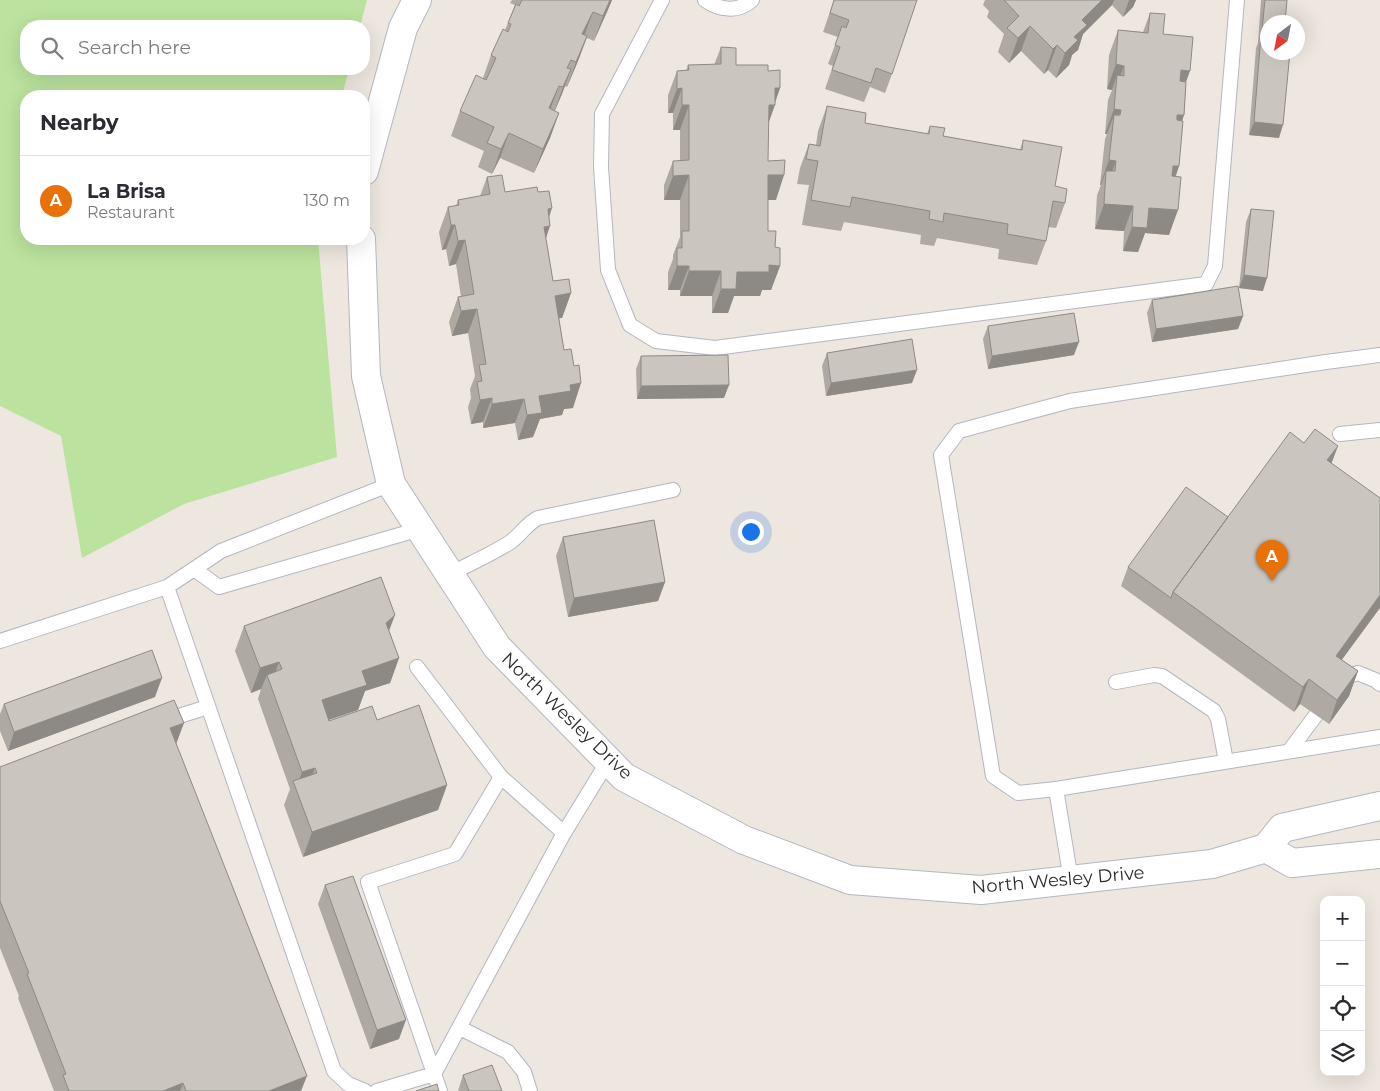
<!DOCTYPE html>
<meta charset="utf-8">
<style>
:root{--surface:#fff;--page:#f7f7f7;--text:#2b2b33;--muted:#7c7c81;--line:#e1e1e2;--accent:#4575f6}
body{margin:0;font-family:Montserrat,sans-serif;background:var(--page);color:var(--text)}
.controls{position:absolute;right:15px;bottom:15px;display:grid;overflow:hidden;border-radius:10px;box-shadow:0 5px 20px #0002}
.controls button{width:45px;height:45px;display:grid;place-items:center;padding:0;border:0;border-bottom:1px solid var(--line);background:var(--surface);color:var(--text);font:25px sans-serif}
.compass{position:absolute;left:1260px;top:15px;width:45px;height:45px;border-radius:50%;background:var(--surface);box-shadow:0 5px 20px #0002;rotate:212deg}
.you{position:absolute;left:750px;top:531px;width:18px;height:18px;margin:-12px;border:4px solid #fff;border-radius:50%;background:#1a73e8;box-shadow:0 0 0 8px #1a73e833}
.badge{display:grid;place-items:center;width:32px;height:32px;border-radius:50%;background:var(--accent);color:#fff;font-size:16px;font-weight:700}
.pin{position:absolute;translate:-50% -41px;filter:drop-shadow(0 1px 2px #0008)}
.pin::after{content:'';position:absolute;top:26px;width:18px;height:15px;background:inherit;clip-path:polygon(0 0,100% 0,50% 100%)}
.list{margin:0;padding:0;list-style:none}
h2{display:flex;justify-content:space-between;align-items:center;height:65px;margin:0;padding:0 20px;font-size:21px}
h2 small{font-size:16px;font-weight:400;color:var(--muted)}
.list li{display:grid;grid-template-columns:32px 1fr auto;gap:15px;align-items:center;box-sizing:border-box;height:90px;padding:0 20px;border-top:1px solid var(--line)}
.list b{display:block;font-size:19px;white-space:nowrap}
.list p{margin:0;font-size:16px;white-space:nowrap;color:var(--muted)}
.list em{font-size:16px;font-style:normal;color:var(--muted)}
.icon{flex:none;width:28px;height:28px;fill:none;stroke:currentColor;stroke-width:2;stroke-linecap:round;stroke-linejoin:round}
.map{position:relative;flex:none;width:1380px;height:1091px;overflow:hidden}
.search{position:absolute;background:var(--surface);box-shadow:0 5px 20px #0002;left:20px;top:20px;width:350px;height:55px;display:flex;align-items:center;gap:12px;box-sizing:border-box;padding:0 18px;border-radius:20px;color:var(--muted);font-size:19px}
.panel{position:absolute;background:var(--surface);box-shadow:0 5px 20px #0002;left:20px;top:90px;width:350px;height:155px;border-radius:20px}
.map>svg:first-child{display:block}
.green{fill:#bbe29e}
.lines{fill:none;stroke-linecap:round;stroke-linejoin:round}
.lane-casing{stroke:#b3b7c0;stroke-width:16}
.street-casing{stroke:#b3b7c0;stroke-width:30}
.lane{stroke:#fff;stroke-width:14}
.street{stroke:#fff;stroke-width:28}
.wall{fill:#aea9a3}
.shaded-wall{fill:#8d8a85}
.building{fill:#cac5be;stroke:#8d8a85}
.labels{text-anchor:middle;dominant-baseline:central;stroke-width:5;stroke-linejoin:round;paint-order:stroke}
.street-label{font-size:18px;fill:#2d2d2d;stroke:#fff}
</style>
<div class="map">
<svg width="1380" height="1091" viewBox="0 0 1380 1091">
<rect width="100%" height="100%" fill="#eee7e0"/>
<path class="green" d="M0 0H367L360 26H26V69H349L342 96H26V239H318L337 457 184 504 82 558 61 436 0 406Z"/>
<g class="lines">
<g class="lane-casing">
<path id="lane" d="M662 0 602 114 601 167 608 270 630 325 656 341 715 348 1206 284 1215 266 1237 0
M705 0C719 10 738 13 752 0
M1380 355 1326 362 1070 401 959 431 941 455 993 776 1018 793 1056 789 1380 737
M1340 434 1380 430
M194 569 219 587 420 529
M450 574C469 564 490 555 509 543 520 536 526 524 538 518L673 490
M167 587 334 1071 348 1084 365 1091
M0 641 167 587 221 551 391 484
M417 667 501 777 455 854 368 882 440 1091
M1116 682 1154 675 1162 676 1214 711 1218 719 1226 761
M1342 682 1345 677 1358 673 1375 680 1380 684
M163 721 208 707
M1290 750 1316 715
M501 777 564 833
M1056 789 1071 880
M460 1028 508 1052 524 1072 530 1091
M377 1091 434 1074 564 833 608 761"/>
</g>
<g class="street-casing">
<path id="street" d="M364 171 403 28 417 0
M361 239 366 376 391 484 497 647 624 777 744 840 850 880 981 890 1212 864 1266 848 1282 828 1380 806
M1266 848 1292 863 1380 854"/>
</g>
<use href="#lane" class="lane"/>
<use href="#street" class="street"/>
</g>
<path class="wall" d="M512 0H612L594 41 587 38 578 61 567 87 565 86 555 111 559 113 550 138 534 173 500 158 492 174 478 167 484 151 451 136 460 111 483 78 491 55 505 30 515 5 510 3Z
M834 0 892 74 885 93 870 87 864 102 825 89 833 66 828 64 838 37 823 32Z
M985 0H1136L1133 7 1123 17 1112 5 1083 34 1078 50 1072 55 1069 65 1056 78 1048 70 1044 74 1021 51 1009 63 998 52 1004 34 987 17 989 11 983 5Z
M1261 0H1287L1268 22 1279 138 1249 135 1256 48 1258 43Z
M1150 13 1163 34 1186 82 1184 115 1182 121 1179 166 1176 176 1169 235 1145 233 1138 252 1123 251 1124 231 1095 229 1097 195 1101 185H1100L1105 139 1107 134H1105L1108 100 1112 90 1107 89 1109 55 1118 30 1143 32Z
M721 47 736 65 768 71 780 88 768 124V161L776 200H768V231L775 247 780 266 771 290H762L760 296H734L728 313H712V296H680V290H668V272L673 259V255L680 237V200H664V185L673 161H680V130H673V113H668V95L677 71H686L688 65H714Z
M827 106 865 123 927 134 930 126 943 136 1020 150 1023 140 1055 186 1065 203 1056 228 1048 227 1046 241 1037 265 998 259 999 249 937 238 934 246 920 244 921 235 844 222 841 231 802 225 809 185 797 184 800 168 809 144 816 145 818 131Z
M487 177 505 192H538L549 217 546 239 553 281 571 293 562 318H559L573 408 564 409 562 415 540 419 533 437 518 440 515 423 483 428V422L471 424 468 407 471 398 470 389 475 376 468 333 452 336 449 322 458 297H461L456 264 449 266 446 249 442 250 439 232 448 207 456 206 458 200 480 196Z
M1251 209 1263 291 1239 288 1246 222Z
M1152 300 1243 316 1238 329 1152 342 1147 313Z
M988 326 1074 355 988 369 983 339Z
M827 353 912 383 826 396 822 366Z
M641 356 724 398 637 399 636 369Z
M1332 463 1342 660 1358 671 1349 696 1329 724 1300 704 1294 712 1121 586 1128 567 1228 517Z
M563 537 665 582 658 601 568 617 556 556Z
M244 626 389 631 399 658 390 683 365 691 358 710 329 720V721L377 720 447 785 438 810 303 857 284 805 290 789 258 699 261 689 251 693 235 651Z
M155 697 8 751 0 731V714L4 704Z
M176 744 301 1091H54L18 998 19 996 0 948V767Z
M325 885 399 1039 370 1049 318 904Z
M463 1075 502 1091H458Z"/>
<path class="shaded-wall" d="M610 0H612L610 5 594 41 603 16Z
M1102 0H1114L1112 5 1083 34 1078 50 1072 55 1069 65 1056 78 1065 53 1082 20Z
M1129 0H1136L1133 7 1123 17Z
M593 12 584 36 582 34Z
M1030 26 1021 51 1009 63 1018 38Z
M1262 30H1268V44L1261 35 1258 43Z
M587 36 578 61 567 87 576 62Z
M1057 45 1048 70 1044 74 1053 49Z
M1116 64 1124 66 1116 89 1117 75 1112 90 1107 89Z
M571 69 562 94 554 112 563 87Z
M1181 70 1190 71 1181 96 1172 95Z
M559 86 550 110 549 108Z
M682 88 673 113H668L677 89Z
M775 88H780L774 105H775L766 130H760Z
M682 105H689L680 130H673Z
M1114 109 1121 110 1112 134 1114 115 1107 134H1105Z
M559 113 550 138 534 173 543 149Z
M1177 115H1184L1175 140Z
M1254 122 1283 125 1279 138 1249 135Z
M509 133 500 158 492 174 501 149Z
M1109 160 1116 161 1107 186 1106 171 1101 185H1100Z
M1173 166H1179L1170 191Z
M689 175 680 200H664L673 176Z
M768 175H784L776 200H760Z
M1104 204 1133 206 1124 231 1095 229Z
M552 208 546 227 550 226 542 250 541 233 548 209Z
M1149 208 1178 210 1169 235 1145 233 1138 252 1123 251 1132 227Z
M451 225H455L446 249 442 250Z
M465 240 456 264 449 266 458 241Z
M769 265 780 266 771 290H762L760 296H734L728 313H712L721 289 737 272Z
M677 266H689L680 290H668Z
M689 271H721L712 296H680Z
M1244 275 1267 278 1263 291 1239 288Z
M571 293 562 318 546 320 555 296Z
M477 309 468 333 452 336 461 311Z
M1243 316 1238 329 1152 342 1156 329Z
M1079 342 1074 355 988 369 992 356Z
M917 370 912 383 826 396 831 383Z
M581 383 573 408 564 409 562 415 540 419 533 437 518 440 527 415 539 396 570 385Z
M729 385 724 398 637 399 641 386Z
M492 398 483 422 471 424 480 400Z
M524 399 515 423 483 428 492 404Z
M1338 446 1329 470 1327 460Z
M665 582 658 601 568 617 574 598Z
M1380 595V608L1327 680 1336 656Z
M395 615 386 639V623Z
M399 658 390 683 365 691 358 710 313 725 322 700 362 671Z
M279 662 271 685 267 675 261 689 251 693 260 668Z
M1358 671 1349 696 1329 724 1337 700Z
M162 678 155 697 8 751 14 732Z
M1309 679 1300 704 1294 712 1303 687Z
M184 723 175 747 170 728Z
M315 768 306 792 296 788 302 772Z
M447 785 438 810 303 857 312 832Z
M406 1020 399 1039 370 1049 377 1030Z
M307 1076 301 1091H269Z
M183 1083 180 1091H163Z"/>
<path class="building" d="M522 0H610L603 16 593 12 582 34 587 36 576 62 571 60 567 68 571 69 563 87 559 86 549 108 559 113 543 149 509 133 501 149 487 143 494 127 460 111 476 75 486 80 496 58 491 55 503 29 508 32 511 24 508 23 516 4 519 6Z
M834 0H917L892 74 876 68 871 83 832 70 840 47 835 45 842 26 846 28 849 20 830 13Z
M1004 0H1102L1082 20 1087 25 1074 37 1078 40 1065 53 1057 45 1053 49 1030 26 1018 38 1007 28 1019 16Z
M1265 0H1287L1285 22H1268V30H1262Z
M1150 13 1165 14 1163 34 1193 37 1190 71 1181 70 1180 81 1186 82 1184 115H1177V120L1183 121 1179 166H1173L1172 176 1181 177 1178 210 1149 208 1147 228 1132 227 1133 206 1104 204 1106 171H1115L1116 161 1109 160 1114 115H1120L1121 110 1114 109 1117 75 1124 76V66L1116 64 1118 30 1148 33Z
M1261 35 1268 36V52H1290L1283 125 1254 122Z
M721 47 736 48V65H768V71L780 70V88H775V105H769L768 161 785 160 784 175H768V231H776L775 247 780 248V266L769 265V272H737L736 289H721V271H689V266H677V248H682V231H689V175L673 176V161L689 160V105H682V88L677 89V71L689 70 688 65 721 64Z
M827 106 866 113 865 123 929 134 930 126 945 128 943 136 1022 150 1023 140 1062 147 1055 186 1067 189 1065 203 1053 201 1046 241 1007 234 1008 224 944 213 943 222 929 219 930 211 852 197 850 207 811 200 818 161 806 159 809 144 820 146Z
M502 175 505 192 537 187 538 192 549 191 552 208 548 209 550 226 544 227 553 281 569 279 571 293 555 296 564 350 571 349 574 366 579 365 581 383 570 385 571 391 539 396 542 413 527 415 524 399 492 404V398L480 400 477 382 482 381 479 365 486 364 477 309 461 311 458 297 474 294 465 240 458 241 455 225H451L448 207 459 205 458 200 490 194 487 177Z
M1251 209 1274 211 1267 278 1244 275Z
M1238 286 1243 316 1156 329 1152 300Z
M1074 313 1079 342 992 356 988 326Z
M912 339 917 370 831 383 827 353Z
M728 355 729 385 641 386V356Z
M1315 429 1338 446 1327 460 1380 498V595L1336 656 1358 671 1337 700 1309 679 1303 687 1173 592 1290 432 1304 443Z
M1186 487 1228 517 1173 592 1171 598 1128 567Z
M654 520 665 582 574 598 563 537Z
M381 577 395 615 386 623 399 658 362 671 367 685 322 700 329 721 372 706 377 720 419 705 447 785 312 832 293 781 317 773 315 768 302 772 267 675 282 669 279 662 260 668 244 626Z
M152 650 162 678 14 732 4 704Z
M174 700 184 723 170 728 307 1076 269 1091H186L183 1083 163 1091H69L63 1075 66 1074 27 974 29 973 0 901V767Z
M353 876 406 1020 377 1030 325 885Z
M492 1065 502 1091H469L463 1075Z
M437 1084 439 1091H416Z"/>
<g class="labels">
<g class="street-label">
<text transform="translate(567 716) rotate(44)">North Wesley Drive</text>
<text transform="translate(1058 880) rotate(-5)">North Wesley Drive</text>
</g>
</g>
</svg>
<div class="controls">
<button>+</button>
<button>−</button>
<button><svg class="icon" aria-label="locate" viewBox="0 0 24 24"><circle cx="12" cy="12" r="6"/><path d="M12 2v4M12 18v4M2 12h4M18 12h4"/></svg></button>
<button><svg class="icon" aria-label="layers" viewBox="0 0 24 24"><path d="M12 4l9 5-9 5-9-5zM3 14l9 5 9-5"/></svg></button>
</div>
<svg class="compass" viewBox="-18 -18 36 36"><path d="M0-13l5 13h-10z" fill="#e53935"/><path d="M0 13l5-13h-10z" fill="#7c7c81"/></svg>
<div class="you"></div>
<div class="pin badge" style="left:1272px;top:581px;background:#e8710a">A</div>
<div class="search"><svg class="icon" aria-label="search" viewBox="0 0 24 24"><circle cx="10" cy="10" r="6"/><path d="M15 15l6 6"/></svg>Search here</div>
<section class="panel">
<h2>Nearby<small></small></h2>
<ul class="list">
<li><span class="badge" style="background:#e8710a">A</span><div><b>La Brisa</b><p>Restaurant</p></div><em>130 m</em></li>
</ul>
</section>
</div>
